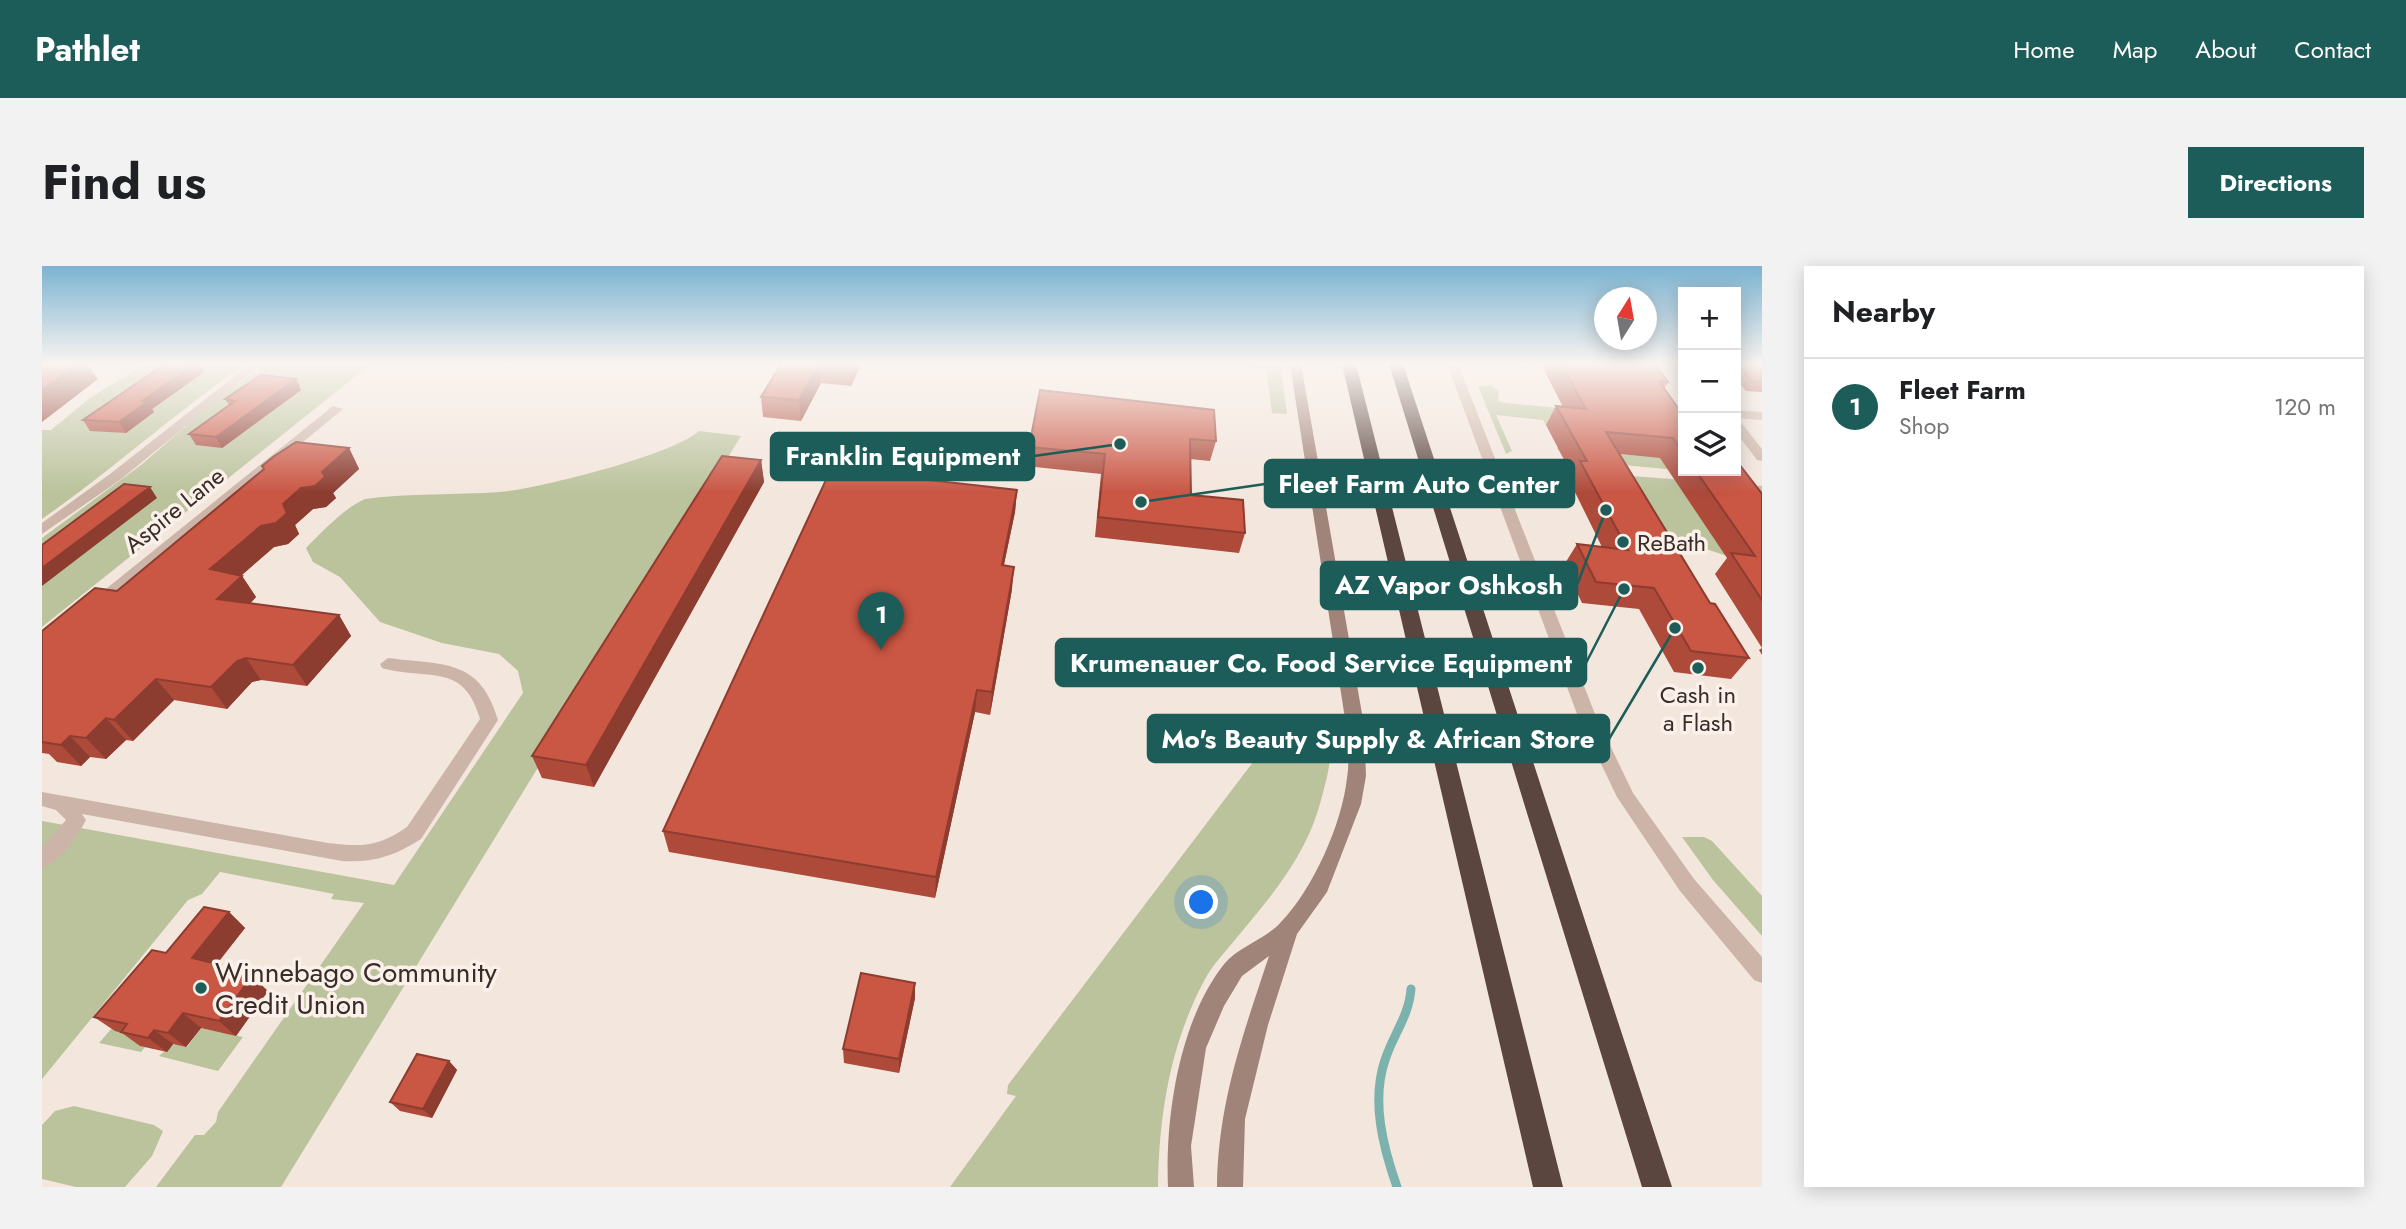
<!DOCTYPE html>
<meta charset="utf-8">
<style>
:root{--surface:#fff;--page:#f2f2f2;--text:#202124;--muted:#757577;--line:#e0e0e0;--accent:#1c5c59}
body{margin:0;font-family:Jost,sans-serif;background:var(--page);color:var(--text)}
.controls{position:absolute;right:21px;top:21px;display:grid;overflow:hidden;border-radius:0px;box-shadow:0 4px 18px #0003}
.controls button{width:63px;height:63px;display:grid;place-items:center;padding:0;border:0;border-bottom:2px solid var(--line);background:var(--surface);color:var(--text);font:35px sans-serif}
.compass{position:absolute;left:1552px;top:21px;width:63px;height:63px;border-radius:50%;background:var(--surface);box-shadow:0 4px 18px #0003;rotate:11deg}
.you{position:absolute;left:1160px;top:637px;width:24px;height:24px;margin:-18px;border:5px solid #fff;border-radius:50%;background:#1a73e8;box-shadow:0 0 0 10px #1a73e833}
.badge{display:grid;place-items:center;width:46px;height:46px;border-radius:50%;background:var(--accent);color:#fff;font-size:23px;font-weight:700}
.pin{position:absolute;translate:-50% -58px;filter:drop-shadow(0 2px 4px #0008)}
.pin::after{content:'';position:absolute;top:37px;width:24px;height:21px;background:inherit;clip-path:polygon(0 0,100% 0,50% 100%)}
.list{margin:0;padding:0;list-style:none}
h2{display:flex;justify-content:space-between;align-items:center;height:91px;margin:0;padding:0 28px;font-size:30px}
h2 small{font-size:23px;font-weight:400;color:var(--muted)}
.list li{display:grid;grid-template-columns:46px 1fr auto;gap:21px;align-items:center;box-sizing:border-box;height:98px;padding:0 28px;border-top:2px solid var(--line)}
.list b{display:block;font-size:26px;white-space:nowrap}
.list p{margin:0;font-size:23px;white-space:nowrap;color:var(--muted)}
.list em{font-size:23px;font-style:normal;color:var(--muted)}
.icon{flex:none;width:38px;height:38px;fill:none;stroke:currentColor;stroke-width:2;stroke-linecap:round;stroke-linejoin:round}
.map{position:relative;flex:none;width:1720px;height:921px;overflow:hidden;border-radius:0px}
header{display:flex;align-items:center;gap:42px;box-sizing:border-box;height:98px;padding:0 35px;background:var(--accent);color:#fff}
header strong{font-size:33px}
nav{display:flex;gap:38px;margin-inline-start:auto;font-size:24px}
.intro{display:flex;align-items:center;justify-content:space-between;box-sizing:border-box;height:168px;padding:0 42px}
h1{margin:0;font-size:49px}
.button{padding:18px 32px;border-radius:0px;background:var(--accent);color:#fff;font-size:24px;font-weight:700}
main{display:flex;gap:42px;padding:0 42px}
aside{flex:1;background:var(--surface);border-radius:0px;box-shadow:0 4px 18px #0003}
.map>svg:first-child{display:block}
.green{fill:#bac39c}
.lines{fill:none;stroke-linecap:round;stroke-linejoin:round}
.stream{stroke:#7bb2ae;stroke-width:9}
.street{fill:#ccb5a8;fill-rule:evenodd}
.secondary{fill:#a08379;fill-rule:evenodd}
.highway{fill:#5a453f;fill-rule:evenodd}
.wall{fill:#ae4a3a}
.shaded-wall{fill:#8d3c30}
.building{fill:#ca5644;stroke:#8d3c30;stroke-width:2}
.poi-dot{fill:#1c5c59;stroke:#fbf1ea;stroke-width:2.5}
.labels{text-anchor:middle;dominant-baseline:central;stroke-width:7;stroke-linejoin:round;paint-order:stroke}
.street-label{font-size:24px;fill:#392c29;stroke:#fbf1ea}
.poi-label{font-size:24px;fill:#392c29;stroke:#fbf1ea;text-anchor:start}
.near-poi-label{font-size:28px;fill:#392c29;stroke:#fbf1ea;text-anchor:start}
.leader{fill:none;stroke:#1c5c59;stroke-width:2.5}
.callout-dot{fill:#1c5c59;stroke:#fbf1ea;stroke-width:2.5}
.callout{fill:#1c5c59;stroke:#1c5c59;stroke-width:2.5}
.callout-label{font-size:26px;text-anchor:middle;font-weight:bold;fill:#fff}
</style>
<header>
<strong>Pathlet</strong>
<nav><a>Home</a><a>Map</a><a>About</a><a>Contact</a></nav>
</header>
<div class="intro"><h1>Find us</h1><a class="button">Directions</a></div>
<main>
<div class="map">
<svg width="1720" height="921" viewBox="0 0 1720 921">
<rect width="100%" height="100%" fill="#f3e6dd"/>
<path class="green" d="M103 98H203C133 147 70 204 0 253V164H9L48 132Z
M223 98H329L0 361V272L99 199 165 142Z
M1172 98H1238L1245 148 1230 147 1224 102Z
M1449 119 1457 125 1456 135 1463 137 1641 153 1504 159 1501 154 1454 149 1470 185 1464 188 1436 120Z
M657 165 699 170 239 921H114L153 869H162L174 856 176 846 322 637 289 633 292 628 178 606 160 628 146 634 0 813V555L352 619 481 427 476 405 457 388 400 377 338 356 298 311 271 296 264 282C282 264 301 243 323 233 368 227 413 229 458 226 495 223 631 189 657 165Z
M1515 182 1641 194V205H1646L1527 194 1520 190Z
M1520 208 1574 213 1577 209 1720 220V270L1682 289 1646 277 1606 273 1572 219 1524 214Z
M1246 469 1288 477C1290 496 1284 515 1279 534 1265 588 1232 627 1197 669 1186 683 1170 699 1162 715 1128 779 1117 849 1116 921H908L974 830 965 828 966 819 1227 475Z
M1640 571H1662L1670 575 1720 630V670L1671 614Z
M70 762 105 773 99 780 103 781 99 786 57 777Z
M159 762 201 771 176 805 117 790 131 778 145 781Z
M32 840 112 859 121 865 110 890 83 921H34L0 913V859L13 845Z"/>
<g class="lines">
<path class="stream" d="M1355 921C1341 881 1329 835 1343 794 1351 769 1367 750 1369 723"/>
<path class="street" d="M208 98H220L78 214 0 268V257L68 208Z
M1405 98H1416L1553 448 1591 527 1652 613 1720 691V717L1712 714 1638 625 1575 531 1535 448Z
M291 140 301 143 59 343H49L46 339 49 335Z
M1694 144 1720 146V154L1694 152Z
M1694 154 1698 155 1720 183V195L1715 194 1694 166Z
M346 392C401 399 438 392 456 454L379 573C353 590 331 597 300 595L40 548 44 554C35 571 19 596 0 602V581L24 554 14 544 0 540V526L286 577C320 581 336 581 365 561L438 453C422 395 385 415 340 402L338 398Z"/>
<path class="secondary" d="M1248 98H1259L1322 459 1324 510 1319 538 1285 626 1255 668 1226 759 1203 853 1201 921H1175C1176 836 1201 769 1227 690L1200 710 1182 740 1164 782 1149 880 1152 921H1126C1123 851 1137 754 1183 697 1198 680 1224 673 1239 656 1271 623 1300 558 1305 512 1308 495 1305 476 1304 459Z"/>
<path class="highway" d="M1300 98H1314L1521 921H1491Z
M1347 98H1361L1630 921H1600Z"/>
</g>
<path class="wall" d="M739 98H819L809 120 779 117 759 155 721 151 719 131Z
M1499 98H1613L1626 116 1622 123 1641 149V205H1694L1720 228V389L1717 384 1720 382 1673 308 1685 292 1618 192 1578 188 1668 337 1707 392 1689 413 1632 406 1597 343 1540 337 1522 299 1535 278 1560 281 1527 214 1530 209 1504 159 1514 140 1521 141Z
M1694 98H1720V126L1704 125 1694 113Z
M162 106 110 143 112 146 84 167 48 165 41 154Z
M254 113 259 124 180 182 154 179 147 168 187 139 183 133Z
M998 124 1174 175 1168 195 1148 193 1149 229 1203 267 1197 287 1053 271 1059 208 984 200 987 181Z
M307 182 317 203 291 227 294 232 284 241 271 243 253 259 257 268 246 278 232 281 199 310H200L214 331 208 338 297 349 309 370 265 420 219 414 210 416 185 443 132 434 91 475 84 474 64 493 48 491 39 500 15 496 7 488 0 487V365L75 325Z
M719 194 722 216 552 521 500 512 490 490Z
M975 224 973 246 962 299 970 323 948 449 933 446 893 632 627 586 621 565Z
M187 646 203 662 175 698 186 705 226 725 194 770 159 762 144 781 131 778 125 786 98 780 80 767 73 765 52 751 124 687Z
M873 732 857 807 802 797 801 783Z
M407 795 415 804 390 852 358 845 348 836Z"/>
<path class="shaded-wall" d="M36 98H45L56 113 0 156V124Z
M153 98H158L162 106 110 143 112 146 84 167 77 156 100 135Z
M777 98 779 117 759 155 757 134Z
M809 98H819L809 120 808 99Z
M254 113 259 124 180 182 174 171Z
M307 182 317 203 291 227 294 232 284 241 271 243 253 259 257 268 246 278 232 281 182 324 168 303 219 260 259 222 280 206Z
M719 194 722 216 552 521 544 499Z
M108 221 115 232 0 320V302Z
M975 224 973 246 957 321 960 299Z
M972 301 970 323 948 449 950 426Z
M200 310 214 331 190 355 175 333Z
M297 349 309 370 265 420 251 399Z
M204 392 219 414 210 416 185 443 169 421 195 395Z
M114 413 132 434 91 475 72 454Z
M935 424 933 446 893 632 894 611Z
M64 452 84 474 64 493 44 472Z
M28 470 48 491 39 500 19 479Z
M187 646 203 662 167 707 150 692Z
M179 699 195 714 176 703Z
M210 710 226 725 194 770 177 755Z
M873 717V732L857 807V793Z
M141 747 159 762 144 781 126 767Z
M112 764 131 778 125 786 106 772Z
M407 795 415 804 390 852 381 843Z"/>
<path class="building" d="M0 98H36L0 124Z
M123 98H153L100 135 105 136 77 156 41 154Z
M739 98H777L757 134 719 131Z
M1519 98H1613L1626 116 1617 115 1641 149V187L1631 172 1564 166 1668 337 1673 338 1707 392 1649 385 1612 322 1554 316 1535 278 1586 284 1538 195H1545L1514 140 1544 143Z
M1695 98H1720V116L1710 115Z
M219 109 254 113 174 171 147 168 193 135 183 133Z
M998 124 1172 144 1174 175 1148 173 1149 229 1201 234 1203 267 1056 251 1063 188 987 181Z
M254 176 307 182 280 206 283 211 273 220 259 222 241 238 245 247 234 257 219 260 168 303 200 310 175 333 297 349 251 399 204 392 195 395 169 421 114 413 72 454 64 452 44 472 28 470 19 479 0 476V365L53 322 75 325 222 203 220 200 231 191Z
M680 190 719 194 544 499 490 490Z
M1694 198H1697L1720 228V334L1689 287 1713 290 1654 205H1694Z
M789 203 975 224 960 299 972 301 950 426 935 424 894 611 621 565Z
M82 218 108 221 0 302V279Z
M162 641 187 646 150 692 179 699 176 703 210 710 177 755 141 747 126 767 112 764 106 772 79 766 85 758 52 751 110 684 124 687Z
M819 707 873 717 857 793 801 783Z
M375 788 407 795 381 843 348 836Z"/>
<linearGradient id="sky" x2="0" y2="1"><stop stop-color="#7cb3d1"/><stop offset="0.43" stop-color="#faf4f0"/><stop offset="1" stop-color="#faf4f0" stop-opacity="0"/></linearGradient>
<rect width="1720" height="227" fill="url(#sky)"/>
<g class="poi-dot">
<circle cx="1581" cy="276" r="7"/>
<circle cx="1656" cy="402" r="7"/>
<circle cx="159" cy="722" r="7"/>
</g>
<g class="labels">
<g class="street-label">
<text transform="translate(132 244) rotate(-39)">Aspire Lane</text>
</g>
<g class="poi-label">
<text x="1595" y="276">ReBath</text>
<text x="1656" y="428" text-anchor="middle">Cash in<tspan x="1656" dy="28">a Flash</tspan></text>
</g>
<g class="near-poi-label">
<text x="173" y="706">Winnebago Community<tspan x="173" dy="32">Credit Union</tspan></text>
</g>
</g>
<path class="leader" d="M1078 178L992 190M1099 236L1223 218M1564 244L1535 319M1582 323L1544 397M1633 362L1567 473"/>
<g class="callout-dot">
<circle cx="1078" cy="178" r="7"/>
<circle cx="1099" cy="236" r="7"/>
<circle cx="1564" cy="244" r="7"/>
<circle cx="1582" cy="323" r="7"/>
<circle cx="1633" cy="362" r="7"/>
</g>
<g class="callout">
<rect x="729" y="167" width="263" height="47" rx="7"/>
<rect x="1223" y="194" width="309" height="47" rx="7"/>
<rect x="1279" y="296" width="256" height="47" rx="7"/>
<rect x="1014" y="373" width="530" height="47" rx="7"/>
<rect x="1106" y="449" width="461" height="47" rx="7"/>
</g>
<g class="callout-label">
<text x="861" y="199">Franklin Equipment</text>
<text x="1377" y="227">Fleet Farm Auto Center</text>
<text x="1407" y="328">AZ Vapor Oshkosh</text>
<text x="1279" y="406">Krumenauer Co. Food Service Equipment</text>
<text x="1336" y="482">Mo's Beauty Supply &amp; African Store</text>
</g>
</svg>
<div class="controls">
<button>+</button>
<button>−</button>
<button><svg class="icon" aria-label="layers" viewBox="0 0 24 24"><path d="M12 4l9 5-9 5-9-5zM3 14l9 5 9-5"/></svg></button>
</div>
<svg class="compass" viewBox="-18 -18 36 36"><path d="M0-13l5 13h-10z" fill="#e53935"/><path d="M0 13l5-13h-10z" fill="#757577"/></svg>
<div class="you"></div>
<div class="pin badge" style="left:839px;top:384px">1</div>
</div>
<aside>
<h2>Nearby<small></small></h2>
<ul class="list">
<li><span class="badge">1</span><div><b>Fleet Farm</b><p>Shop</p></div><em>120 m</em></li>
</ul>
</aside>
</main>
